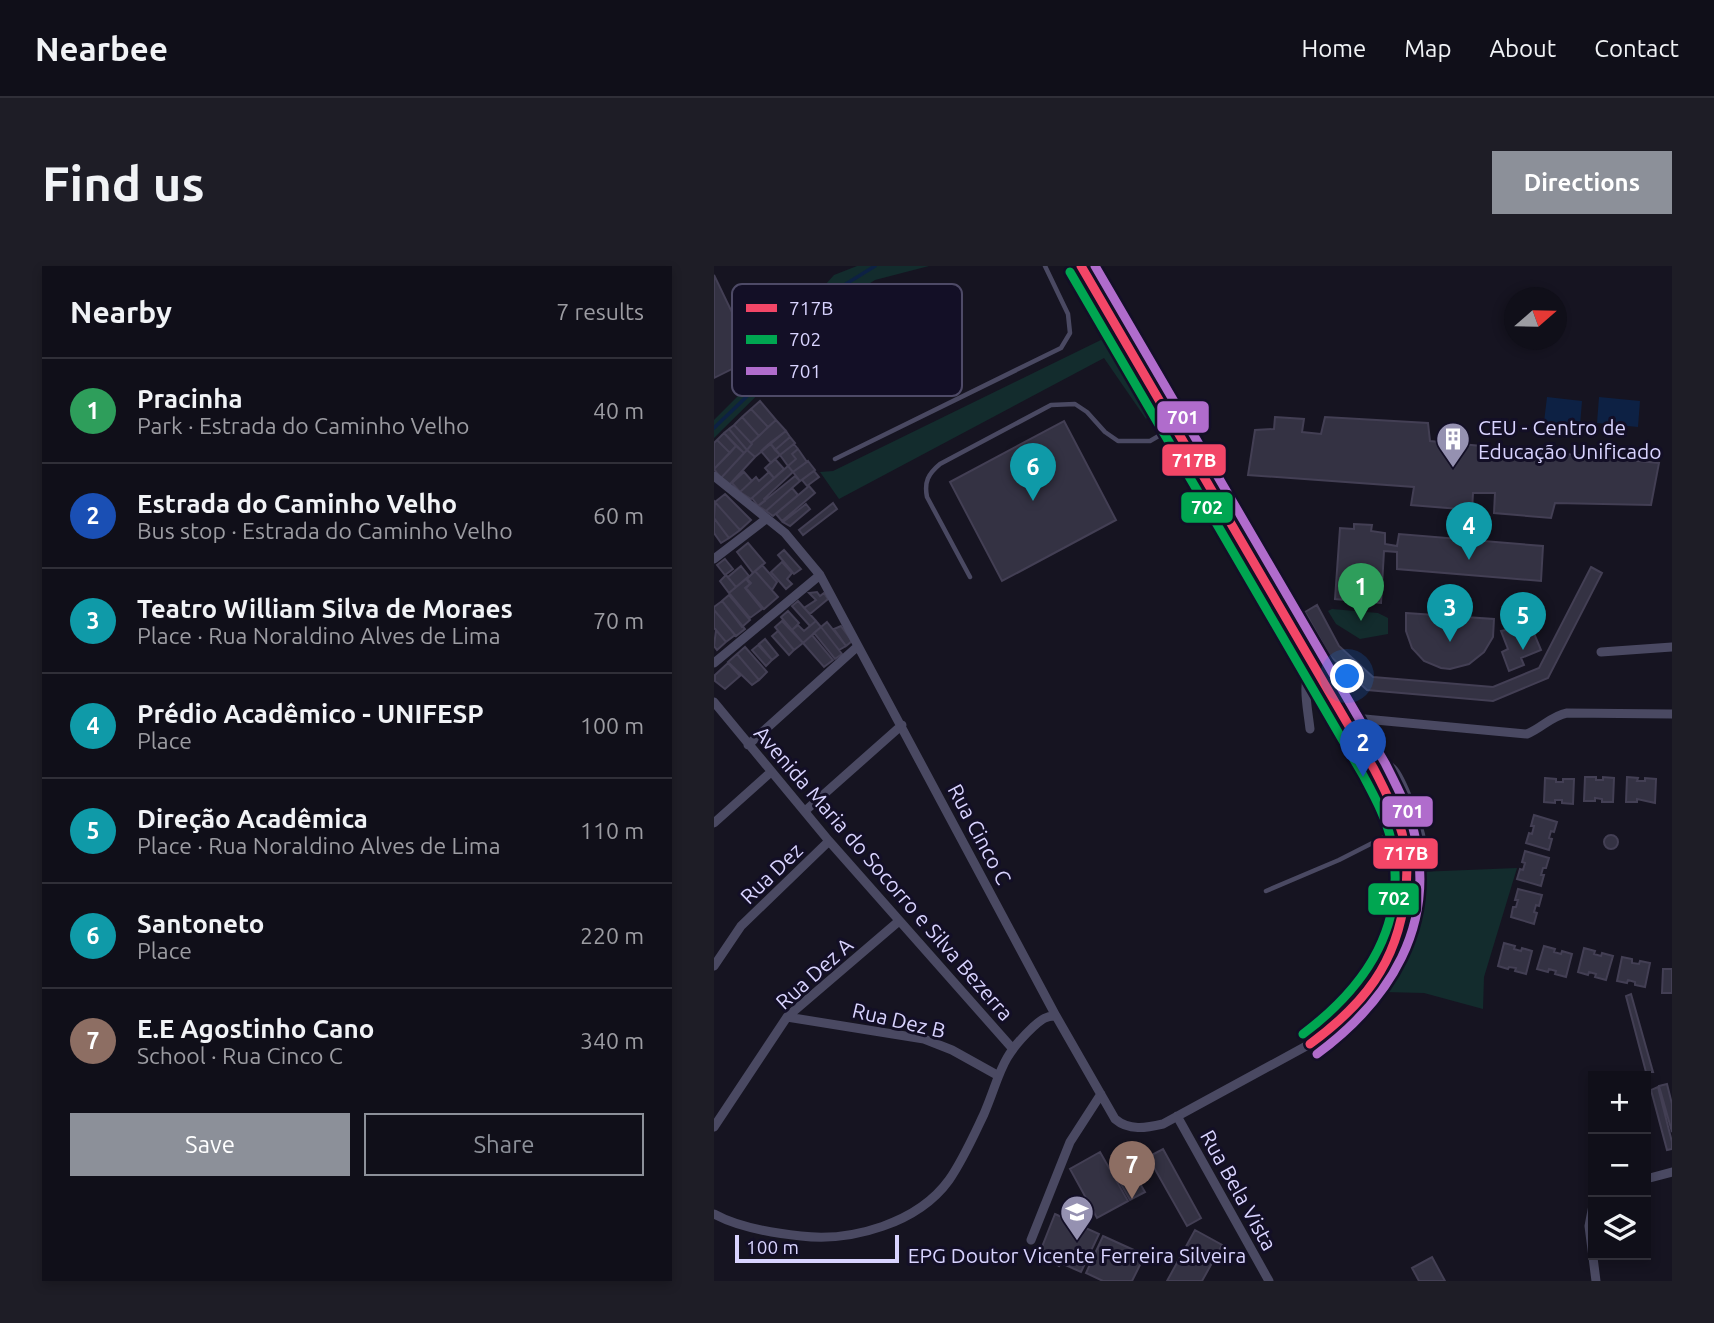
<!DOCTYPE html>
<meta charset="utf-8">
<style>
:root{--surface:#100f19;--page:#1e1d26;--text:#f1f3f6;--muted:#9c9ca2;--line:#302f38;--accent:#8c9099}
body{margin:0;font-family:Ubuntu,sans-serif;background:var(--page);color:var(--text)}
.controls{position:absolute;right:21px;bottom:21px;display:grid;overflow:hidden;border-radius:0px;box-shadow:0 4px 10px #0003}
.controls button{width:63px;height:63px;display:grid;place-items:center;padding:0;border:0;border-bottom:2px solid var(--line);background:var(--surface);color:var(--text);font:35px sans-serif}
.compass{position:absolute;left:790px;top:21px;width:63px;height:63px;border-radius:50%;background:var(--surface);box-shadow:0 4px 10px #0003;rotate:70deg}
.scale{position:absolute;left:21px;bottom:18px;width:164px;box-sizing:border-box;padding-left:7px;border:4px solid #d9d4ff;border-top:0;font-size:19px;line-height:24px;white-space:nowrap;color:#d9d4ff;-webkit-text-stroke:5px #130f26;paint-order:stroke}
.you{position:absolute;left:634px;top:411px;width:24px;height:24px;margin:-18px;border:5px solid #fff;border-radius:50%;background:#1a73e8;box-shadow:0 0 0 10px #1a73e833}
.badge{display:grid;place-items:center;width:46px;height:46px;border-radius:50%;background:var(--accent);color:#fff;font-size:23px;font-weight:700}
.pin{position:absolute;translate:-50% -58px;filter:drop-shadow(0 2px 4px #0008)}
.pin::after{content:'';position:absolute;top:37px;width:24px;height:21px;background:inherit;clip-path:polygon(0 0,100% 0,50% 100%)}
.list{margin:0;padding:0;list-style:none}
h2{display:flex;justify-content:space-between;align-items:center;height:91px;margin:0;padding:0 28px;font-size:30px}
h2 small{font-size:23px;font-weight:400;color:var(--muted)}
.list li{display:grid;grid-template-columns:46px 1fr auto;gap:21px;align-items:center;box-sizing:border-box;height:105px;padding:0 28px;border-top:2px solid var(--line)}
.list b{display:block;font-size:26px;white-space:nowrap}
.list p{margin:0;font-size:23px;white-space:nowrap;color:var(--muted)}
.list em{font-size:23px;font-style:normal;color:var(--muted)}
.actions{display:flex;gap:14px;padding:21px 28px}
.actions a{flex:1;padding:16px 0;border:2px solid var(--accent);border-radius:0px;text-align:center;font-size:24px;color:var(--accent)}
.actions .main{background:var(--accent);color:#fff}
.icon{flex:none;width:38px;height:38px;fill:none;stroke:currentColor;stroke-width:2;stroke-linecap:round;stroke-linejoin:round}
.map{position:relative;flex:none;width:958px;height:1015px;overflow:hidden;border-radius:0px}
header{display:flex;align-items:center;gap:42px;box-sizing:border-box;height:98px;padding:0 35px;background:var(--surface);border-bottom:2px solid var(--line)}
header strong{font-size:33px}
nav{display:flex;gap:38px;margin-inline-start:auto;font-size:24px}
.intro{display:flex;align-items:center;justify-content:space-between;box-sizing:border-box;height:168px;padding:0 42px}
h1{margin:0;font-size:49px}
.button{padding:18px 32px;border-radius:0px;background:var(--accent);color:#fff;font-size:24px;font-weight:700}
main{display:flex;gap:42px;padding:0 42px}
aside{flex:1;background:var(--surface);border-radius:0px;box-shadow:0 4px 10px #0003}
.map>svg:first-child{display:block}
.green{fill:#132c2d}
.water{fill:#0d2144}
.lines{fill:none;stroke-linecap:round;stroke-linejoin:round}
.stream{stroke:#0d2144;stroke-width:3.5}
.building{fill:#343243;stroke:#433f54;stroke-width:2}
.lane{stroke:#4a4962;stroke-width:4.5}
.street{stroke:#4a4962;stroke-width:9}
.bus-1-casing{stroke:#130f26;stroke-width:14}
.bus-2-casing{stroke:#130f26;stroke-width:14}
.bus-3-casing{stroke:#130f26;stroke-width:14}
.bus-1{stroke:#f34667;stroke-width:9}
.bus-2{stroke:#00a651;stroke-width:9}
.bus-3{stroke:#b06ccc;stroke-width:9}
.labels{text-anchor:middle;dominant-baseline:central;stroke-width:6;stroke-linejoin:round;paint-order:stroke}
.poi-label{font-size:21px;fill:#d9d4ff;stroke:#130f26;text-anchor:start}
.street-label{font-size:21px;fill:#d9d4ff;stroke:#130f26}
.key{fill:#130f26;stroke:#4e4a67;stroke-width:2}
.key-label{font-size:19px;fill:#d9d4ff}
.line-badge{stroke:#130f26;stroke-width:2.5}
.badge-label{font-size:19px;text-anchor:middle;font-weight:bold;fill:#fff}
</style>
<header>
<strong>Nearbee</strong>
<nav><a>Home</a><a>Map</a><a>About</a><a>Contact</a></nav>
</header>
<div class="intro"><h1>Find us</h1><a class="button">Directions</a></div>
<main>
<aside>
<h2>Nearby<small>7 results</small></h2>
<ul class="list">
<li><span class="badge" style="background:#2e9e5b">1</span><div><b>Pracinha</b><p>Park · Estrada do Caminho Velho</p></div><em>40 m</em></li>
<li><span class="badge" style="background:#1a4fb4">2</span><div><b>Estrada do Caminho Velho</b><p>Bus stop · Estrada do Caminho Velho</p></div><em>60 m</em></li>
<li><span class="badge" style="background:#0f9aa8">3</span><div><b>Teatro William Silva de Moraes</b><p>Place · Rua Noraldino Alves de Lima</p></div><em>70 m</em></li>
<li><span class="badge" style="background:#0f9aa8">4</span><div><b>Prédio Acadêmico - UNIFESP</b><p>Place</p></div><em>100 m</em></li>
<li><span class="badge" style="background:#0f9aa8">5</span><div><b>Direção Acadêmica</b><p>Place · Rua Noraldino Alves de Lima</p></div><em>110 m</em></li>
<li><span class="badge" style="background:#0f9aa8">6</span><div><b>Santoneto</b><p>Place</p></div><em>220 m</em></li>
<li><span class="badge" style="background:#8d6e63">7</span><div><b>E.E Agostinho Cano</b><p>School · Rua Cinco C</p></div><em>340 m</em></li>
</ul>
<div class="actions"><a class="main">Save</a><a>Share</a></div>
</aside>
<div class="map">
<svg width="958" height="1015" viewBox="0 0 958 1015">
<rect width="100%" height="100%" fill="#161421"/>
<path class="green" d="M143 0H215L161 14 142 26 98 75 0 172V154L49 105 101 30 120 9Z
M393 71 436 146 432 153 390 92 125 233 106 206 119 205Z
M618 343 664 347 674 352V368L646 373 622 358 614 345Z
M803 602 770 711 769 743 710 727 670 726C695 682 701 656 704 606Z"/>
<path class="water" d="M833 131 868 135 866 160 830 156Z
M885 131 926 135 924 161 883 157Z"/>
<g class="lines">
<path class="stream" d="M0 162 48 116 114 29 161 0"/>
</g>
<path class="building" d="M0 9 40 92 0 112Z
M46 135 62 154 54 161 37 143Z
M37 143 54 161 45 170 28 151Z
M28 151 45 170 37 177 20 159Z
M561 151 590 153 588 166 607 168 611 151 714 157 716 175 945 197 937 239 841 237 837 252 780 247 781 227H759L758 244 697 239 700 221 534 209 541 164 560 163Z
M62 154 72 165 41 191 33 184 38 178 37 177Z
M350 155 402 254 288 315 236 216Z
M20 159 38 178 33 184 15 163Z
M15 163 33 184 30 187 10 167Z
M72 165 76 171 61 184 56 177Z
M10 167 22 180 16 187 3 174Z
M76 171 81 177 66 189 61 184Z
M3 174 16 187 0 203V177Z
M56 177 66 189 57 197 47 185Z
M80 178 84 183 78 188 82 193 74 200 66 189Z
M22 180 30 187 7 212 0 203Z
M84 183 93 196 79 206 74 200 82 193 78 188Z
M33 184 41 191 15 219 7 212Z
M61 193 70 203 60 212 51 202Z
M94 195 101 204 86 215 79 206Z
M74 200 79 206 50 233 51 235 44 240 38 232Z
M100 205 105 211 93 220 88 214Z
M30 206 38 215 26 226 18 217Z
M55 206 60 212 37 233 26 226 42 211 45 215Z
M81 210 86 215 52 245 44 240Z
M95 220 101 227 68 255 62 248Z
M78 222 84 229 59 250 52 245Z
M11 228 37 254 26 264 1 236Z
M1 236 26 264 15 272 0 252Z
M119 237 123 243 89 269 85 264Z
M92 238 96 243 76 260 69 256Z
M0 252 15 272 7 277 0 267Z
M640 258 658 259 657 265 671 267V278L683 280 685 268 829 280 827 315 683 303V286L670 285 667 337 621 333 626 262 640 263Z
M34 277 51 297 39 307 23 286Z
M70 284 87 303 80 308 64 289Z
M11 293 19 303 11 309 3 299Z
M68 296 78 307 73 313 78 318 72 323 57 306Z
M48 299 63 316 58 324 41 305Z
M27 300 35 310 22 321 14 311Z
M877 301 888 307 834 412 779 435 653 424 615 389 591 346 603 339 625 380 659 411 779 421 825 402Z
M41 305 64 331 50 343 32 322 37 317 33 313Z
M12 309 22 321 15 327 6 315Z
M32 313 36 318 31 322 48 343 36 352 15 327Z
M103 326 106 330 110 327 114 333 96 348 90 342 102 334 95 327Z
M15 329 36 354 28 361 8 335Z
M8 335 31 363 22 370 0 344V341Z
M84 335 102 355 96 360 78 340Z
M0 344 21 369 12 376 0 362Z
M74 345 85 357 78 364 67 351Z
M692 347 780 353 779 371 770 386 755 398 736 403 727 402 710 395 698 382 692 365Z
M68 355 89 377 80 384 61 361Z
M102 355 107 361 89 377 78 364 84 359 90 365Z
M113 356 132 380 125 384 107 361Z
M127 360 138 375 132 380 120 363Z
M107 361 128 388 121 393 100 367Z
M796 363 804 364 807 369 819 365 827 384 807 392 810 399 795 405 788 386 794 383 787 365Z
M2 364 12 376 3 384 0 380Z
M64 365 80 384 75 389 58 370Z
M98 369 119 394 110 401 89 377Z
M51 373 64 389 58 394 45 378Z
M44 379 58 394 52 400 38 384Z
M31 381 53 406 45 414 23 388Z
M23 388 45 414 38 419 14 396Z
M14 397 26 410 11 423 1 415V409Z
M871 511H882V514H889V511L900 512 899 536H888V533L881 532V535H870Z
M913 511 924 512 923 515H931V512L942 513 941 537 923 533V536H912Z
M831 512 842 513V516H849V513H860L859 538 848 537V534H841V537L830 536Z
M820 549 843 556 840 566 837 565 835 572 838 573 835 584 812 577 815 567 818 568 820 560H817Z
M890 576a7 7 0 1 1 14 0a7 7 0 1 1-14 0Z
M811 585 835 592 832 602H829L827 609H830L827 620 803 613 806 603 809 604 811 597 808 596Z
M804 623 828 629 825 640 822 639 820 646 823 647 820 658 797 651 799 641H802L804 634H801Z
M790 677 801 680 800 683 807 685 808 682 818 685 812 708 801 705 802 702 795 701 794 703 784 700Z
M830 680 841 683 840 686 847 688 848 685 858 688 852 711 841 708 842 705 835 703 834 706 823 703Z
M870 682 881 685 880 688 887 690 888 687 899 690 892 714 881 711 882 708 875 706 874 709 864 706Z
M908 691 918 693V697L925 698 926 695 936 697 931 721 921 719V716L914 714 913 717 903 715Z
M949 703H958V727H948Z
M917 728 939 806H932L912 730Z
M953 818 958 838V866L945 820Z
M944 821 958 876V883L953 884 937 824Z
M449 883 487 952 473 960 434 891Z
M386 886 414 935 383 952 356 903Z
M410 890 431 926 416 934 396 899Z
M341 948 385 968 367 1006 347 997 345 1000 326 986Z
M481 964 508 979 488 1015H453Z
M389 970 431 989 418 1015H389L372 1007Z
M718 991 731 1015H705L698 1002Z"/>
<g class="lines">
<path class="lane" d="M121 193 347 82 356 67 354 48 331 0
M256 311 213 231C210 216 214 208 226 198L337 139 361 138 373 146 391 166 404 175H436L460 161
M651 485C661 490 673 494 680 501 689 509 711 566 710 578L693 601
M552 625 625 594 686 563"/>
<path class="street" d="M0 210 71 267 106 309 342 750 401 853C415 865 432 862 449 858L596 778 636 747 655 726 672 698 683 673 693 616 692 589 681 544 629 451 367 0
M514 279 523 271
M0 293 52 253
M887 386 958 381
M0 397 106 309
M0 436 115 575 298 782
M629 451 813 468C828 462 837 450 853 447L958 448
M596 463C593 437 588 421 597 395
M34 479 144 380
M91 545 188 459
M0 557 57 506
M0 700 27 660 115 575
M73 751 210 773 238 784 283 809
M463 850 555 1015
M0 861 73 751 185 655
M932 913 958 906
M879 939 875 960 882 1015
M0 948C25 962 58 967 87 970 138 976 204 957 235 914 249 894 260 869 270 848 287 808 285 793 319 761 326 755 332 749 342 750
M317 974 356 876 387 828"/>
<g class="bus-1-casing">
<path id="bus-1" d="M367 0 660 503C671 524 681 544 688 567 693 587 694 610 691 630 683 698 649 739 596 778"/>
</g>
<g class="bus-2-casing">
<path id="bus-2" d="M356 6 649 509C660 530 672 551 677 574 695 658 653 720 589 768"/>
</g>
<g class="bus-3-casing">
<path id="bus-3" d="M381 0 671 497C682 519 694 541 700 566 723 659 676 734 603 788"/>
</g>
<use href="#bus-1" class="bus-1"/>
<use href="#bus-2" class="bus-2"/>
<use href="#bus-3" class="bus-3"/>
</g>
<defs>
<g id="building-pin" transform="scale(1.75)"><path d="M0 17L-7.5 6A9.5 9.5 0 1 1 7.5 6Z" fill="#9591b1" stroke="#130f26"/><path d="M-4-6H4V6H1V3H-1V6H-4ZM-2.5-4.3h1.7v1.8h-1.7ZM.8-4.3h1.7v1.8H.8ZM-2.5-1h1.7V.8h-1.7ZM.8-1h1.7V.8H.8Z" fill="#fff"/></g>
<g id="school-pin" transform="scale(1.75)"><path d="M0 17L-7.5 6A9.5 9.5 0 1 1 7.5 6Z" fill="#9591b1" stroke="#130f26"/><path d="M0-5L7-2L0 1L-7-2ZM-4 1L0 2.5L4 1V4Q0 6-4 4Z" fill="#fff"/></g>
</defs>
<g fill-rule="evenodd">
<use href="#building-pin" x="739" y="173"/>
<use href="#school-pin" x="363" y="946"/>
</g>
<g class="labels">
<g class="poi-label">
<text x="764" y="161">CEU - Centro de<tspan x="764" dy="24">Educação Unificado</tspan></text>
<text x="363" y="989" text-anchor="middle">EPG Doutor Vicente Ferreira Silveira</text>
</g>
<g class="street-label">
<text transform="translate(266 568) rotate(62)">Rua Cinco C</text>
<text transform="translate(57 607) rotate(-44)">Rua Dez</text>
<text transform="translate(170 607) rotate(49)">Avenida Maria do Socorro e Silva Bezerra</text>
<text transform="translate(100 707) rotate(-42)">Rua Dez A</text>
<text transform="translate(185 754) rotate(13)">Rua Dez B</text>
<text transform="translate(525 924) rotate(61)">Rua Bela Vista</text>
</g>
</g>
<rect x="18" y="18" width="230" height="112" rx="10" class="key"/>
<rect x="32" y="38" width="31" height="8" fill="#f34667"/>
<rect x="32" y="69" width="31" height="9" fill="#00a651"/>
<rect x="32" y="101" width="31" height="8" fill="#b06ccc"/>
<g class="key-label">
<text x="75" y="49">717B</text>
<text x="75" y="80">702</text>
<text x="75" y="112">701</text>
</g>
<g class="line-badge">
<rect x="442" y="134" width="54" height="34" rx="7" fill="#b06ccc"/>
<rect x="447" y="177" width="66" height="34" rx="7" fill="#f34667"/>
<rect x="466" y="225" width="54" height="33" rx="7" fill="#00a651"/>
<rect x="667" y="529" width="53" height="33" rx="7" fill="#b06ccc"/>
<rect x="658" y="571" width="67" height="33" rx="7" fill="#f34667"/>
<rect x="653" y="616" width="53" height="34" rx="7" fill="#00a651"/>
</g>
<g class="badge-label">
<text x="469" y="158">701</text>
<text x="480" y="201">717B</text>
<text x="493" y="248">702</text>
<text x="694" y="552">701</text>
<text x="692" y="594">717B</text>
<text x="680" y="639">702</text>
</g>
</svg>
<div class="controls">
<button>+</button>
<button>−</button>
<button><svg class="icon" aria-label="layers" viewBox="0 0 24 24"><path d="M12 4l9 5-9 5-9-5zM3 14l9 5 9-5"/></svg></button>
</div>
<svg class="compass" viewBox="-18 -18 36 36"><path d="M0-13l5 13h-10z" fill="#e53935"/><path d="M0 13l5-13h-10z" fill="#9c9ca2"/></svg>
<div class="scale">100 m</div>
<div class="you"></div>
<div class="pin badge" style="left:647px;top:355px;background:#2e9e5b">1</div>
<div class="pin badge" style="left:649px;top:511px;background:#1a4fb4">2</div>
<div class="pin badge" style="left:736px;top:376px;background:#0f9aa8">3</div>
<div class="pin badge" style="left:755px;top:294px;background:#0f9aa8">4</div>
<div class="pin badge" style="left:809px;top:384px;background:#0f9aa8">5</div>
<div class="pin badge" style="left:319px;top:235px;background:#0f9aa8">6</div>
<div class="pin badge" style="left:418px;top:933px;background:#8d6e63">7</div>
</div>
</main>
